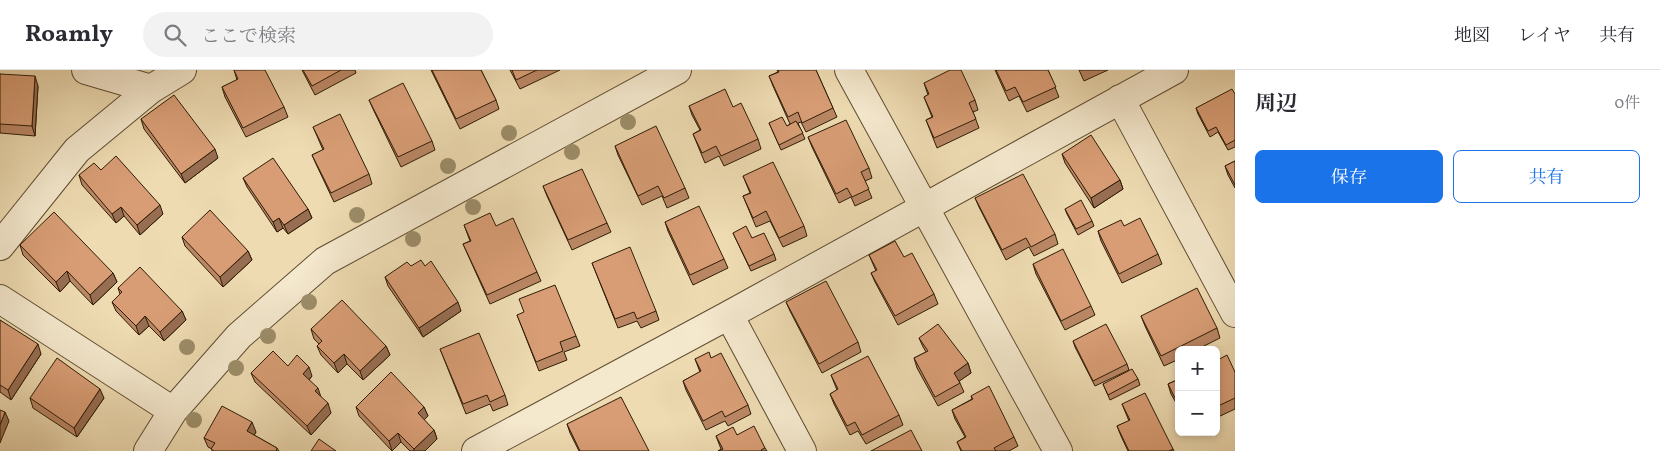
<!DOCTYPE html>
<html lang="ja">
<meta charset="utf-8">
<style>
:root{--surface:#fff;--page:#f2f2f3;--text:#2b2b33;--muted:#7c7c81;--line:#e1e1e2;--accent:#1a73e8}
body{margin:0;font-family:Vollkorn,"Noto Serif JP",serif;background:var(--page);color:var(--text)}
.controls{position:absolute;right:15px;bottom:15px;display:grid;overflow:hidden;border-radius:8px;box-shadow:0 2px 8px #0003}
.controls button{width:45px;height:45px;display:grid;place-items:center;padding:0;border:0;border-bottom:1px solid var(--line);background:var(--surface);color:var(--text);font:25px sans-serif}
.list{margin:0;padding:0;list-style:none}
h2{display:flex;justify-content:space-between;align-items:center;height:65px;margin:0;padding:0 20px;font-size:21px}
h2 small{font-size:16px;font-weight:400;color:var(--muted)}
.actions{display:flex;gap:10px;padding:15px 20px}
.actions a{flex:1;padding:11px 0;border:1px solid var(--accent);border-radius:8px;text-align:center;font-size:18px;color:var(--accent)}
.actions .main{background:var(--accent);color:#fff}
.icon{flex:none;width:28px;height:28px;fill:none;stroke:currentColor;stroke-width:2;stroke-linecap:round;stroke-linejoin:round}
.map{position:relative;flex:none;width:1235px;height:381px;overflow:hidden}
header{display:flex;align-items:center;gap:30px;box-sizing:border-box;height:70px;padding:0 25px;background:var(--surface);border-bottom:1px solid var(--line)}
header strong{font-size:24px}
nav{display:flex;gap:28px;margin-inline-start:auto;font-size:18px}
.search{width:350px;height:45px;background:var(--page);display:flex;align-items:center;gap:12px;box-sizing:border-box;padding:0 18px;border-radius:28px;color:var(--muted);font-size:19px}
main{display:flex}
aside{flex:1;background:var(--surface)}
.map>svg:first-child{display:block}
.lines{fill:none;stroke-linecap:round;stroke-linejoin:round}
.street-casing{stroke:#5f4c31;stroke-width:30}
.street{stroke:#f4e8cd;stroke-width:28}
.tree{fill:#9c8d69}
.wall{fill:#ba8765;stroke:#2f1c06}
.shaded-wall{fill:#976e52;stroke:#2f1c06}
.building{fill:#d89d75;stroke:#2f1c06}
</style>
<header>
<strong>Roamly</strong>
<div class="search"><svg class="icon" aria-label="search" viewBox="0 0 24 24"><circle cx="10" cy="10" r="6"/><path d="M15 15l6 6"/></svg>ここで検索</div>
<nav><a>地図</a><a>レイヤ</a><a>共有</a></nav>
</header>
<main>
<div class="map">
<svg width="1235" height="381" viewBox="0 0 1235 381">
<rect width="100%" height="100%" fill="#eedbb2"/>
<filter id="stains"><feTurbulence type="fractalNoise" baseFrequency=".004" numOctaves="4"/><feColorMatrix values="0 0 0 0 .2 0 0 0 0 .09 0 0 0 0 .02 0 0 0 .5 -.17"/></filter>
<radialGradient id="worn" r=".72"><stop offset=".6" stop-color="#630" stop-opacity="0"/><stop offset="1" stop-color="#630" stop-opacity=".3"/></radialGradient>
<g class="lines">
<g class="street-casing">
<path id="street" d="M86 0 151 19
M849 0 1058 381
M1120 29 1235 243
M0 176 77 80 151 19 182 0
M0 229 173 341
M729 245 802 381
M148 381 173 341 239 266 325 191 677 0
M476 381 729 245 1174 0"/>
</g>
<use href="#street" class="street"/>
</g>
<g class="tree">
<circle cx="628" cy="52" r="8"/>
<circle cx="509" cy="63" r="8"/>
<circle cx="572" cy="82" r="8"/>
<circle cx="448" cy="96" r="8"/>
<circle cx="473" cy="137" r="8"/>
<circle cx="357" cy="145" r="8"/>
<circle cx="413" cy="169" r="8"/>
<circle cx="309" cy="232" r="8"/>
<circle cx="268" cy="266" r="8"/>
<circle cx="187" cy="277" r="8"/>
<circle cx="236" cy="298" r="8"/>
<circle cx="194" cy="350" r="8"/>
</g>
<path class="wall" d="M234 0 284 37 288 47 246 67 225 27 222 17 237 10Z
M302 0H355L356 3 315 25Z
M431 0H481L496 30 499 39 460 59Z
M510 0H560L520 19Z
M777 0H816L833 38 837 47 806 62 801 52 798 53 805 69 781 80 769 53 787 56 790 54 773 16 769 6 778 2Z
M995 0H1048L1059 27 1027 42 1019 26 1009 31Z
M1079 0H1108L1084 11Z
M0 4 38 16 35 66 0 63Z
M924 13 975 30 978 40 973 42 979 58 937 78 926 50 932 47 924 27 928 25Z
M1235 24V77L1228 80 1218 62 1210 67 1198 44 1196 38Z
M369 30 432 71 435 80 401 97 373 39Z
M689 36 733 37 758 69 761 79 724 96 719 86 705 93 693 64 700 60 692 45Z
M141 49 218 88 185 113 144 59Z
M313 57 369 104 372 114 334 132 316 94 312 85 323 80 317 66Z
M808 67 869 98 872 108 865 111 872 128 855 136 851 127 839 133 812 77Z
M615 76 685 118 689 128 667 138 662 126 642 135 618 85Z
M1062 84 1120 110 1123 119 1094 138 1065 93Z
M1235 91V118L1228 105 1225 96Z
M101 100 163 144 140 165 124 146 116 153 82 115 79 105Z
M743 106 804 156 807 166 783 177 770 151 756 157 743 126 750 123Z
M243 108 308 139 312 148 288 164 283 158 277 162 247 117Z
M543 116 607 153 611 162 572 180 547 126Z
M975 128 1055 164 1058 174 1034 186 1029 177 1006 190 979 137Z
M1065 139 1092 151 1094 156 1078 165 1067 144Z
M665 152 724 189 728 198 693 215 668 161Z
M464 155 496 156 537 202 541 211 490 234 467 183 463 174 470 171Z
M1124 156 1158 184 1162 194 1122 213 1101 171 1098 161Z
M733 163 752 168 774 184 776 190 751 201Z
M182 167 248 181 252 190 223 217 185 176Z
M20 175 113 203 117 212 93 235 70 211 60 222 23 185Z
M869 185 904 187 934 224 938 234 898 255 875 212 871 203 876 201Z
M592 193 656 241 659 250 641 258 637 251 618 258Z
M1033 194 1091 236 1095 245 1065 260 1036 204Z
M411 196H425L461 241 423 267 388 216 385 207Z
M118 218 182 241 186 250 164 271 149 256 139 265 116 241 112 232 120 224Z
M786 232 858 272 861 282 822 303 790 241Z
M517 245 576 266 580 276 564 282 567 290 539 301Z
M1141 246 1217 258 1220 268 1196 280H1179V289L1164 296 1145 256Z
M0 250 41 284 11 330 0 322Z
M311 259 386 276 390 285 363 310 347 294 338 303 321 285 317 276 319 274 314 269Z
M919 268 968 293 971 303 959 311 964 322 938 336 917 298 914 288 926 282 923 277Z
M1073 271 1127 294 1129 300 1095 316 1075 277Z
M440 279 505 325 508 335 493 341 490 334 466 344Z
M711 288 748 335 751 344 728 356 725 351 706 360 686 320 683 311 700 302 695 289Z
M1216 291 1235 302V339L1216 348Z
M288 296 312 306 309 310 331 343 311 365 255 312 251 303Z
M831 305 899 345 903 355 866 374 858 361 850 365 834 334 830 324 837 320Z
M1138 309 1140 315 1110 330 1103 314Z
M1179 309V338L1171 324 1168 314Z
M971 326 1014 367 1018 376 1009 381H961L957 372 965 367 955 349 952 340 972 329Z
M30 328H104L77 367 33 338Z
M1122 334 1173 379 1174 381H1128L1121 366 1117 356 1129 351Z
M356 337H424L428 346 424 350 434 360 437 369 425 381H410L401 372 392 381 359 346Z
M567 354 649 381H579L570 363Z
M256 362 254 365 277 378 279 381H212V379L208 377 204 368Z
M737 365 765 378 767 381H718L721 379 716 366Z"/>
<path class="shaded-wall" d="M35 6 38 16 35 66 32 56Z
M215 79 218 88 185 113 181 104Z
M1120 110 1123 119 1094 138 1091 128Z
M160 135 163 144 140 165 137 155Z
M121 137 124 146 116 153 112 144Z
M308 139 312 148 288 164 284 155Z
M279 148 283 158 277 162 273 152Z
M248 181 252 190 223 217 220 207Z
M67 201 70 211 60 222 56 212Z
M113 203 117 212 93 235 90 225Z
M458 232 461 241 423 267 419 258Z
M182 241 186 250 164 271 160 262Z
M145 246 149 256 139 265 136 256Z
M38 274 41 284 11 330 8 320Z
M386 276 390 285 363 310 360 301Z
M344 284 347 294 338 303 334 293Z
M968 293 971 303 958 312 954 303Z
M309 297 312 306 306 313 303 304Z
M318 318 321 327 315 321Z
M100 319 104 328 77 367 74 358Z
M328 333 331 343 311 365 307 356Z
M424 337 428 346 421 353 418 343Z
M5 342 9 351 0 373V355Z
M252 352 256 362 251 371 247 361Z
M434 360 437 369 425 381H414V379Z
M398 363 401 372 392 381 389 371Z"/>
<path class="building" d="M234 0H265L284 37 243 58 222 17 238 9Z
M303 0H341L312 16Z
M432 0H481L496 30 456 49Z
M512 0H537L516 10Z
M778 0H816L833 38 802 53 798 42 788 47 769 6 779 2Z
M950 0H961L975 30 969 33 976 49 934 68 926 50 933 47 924 27 929 24 924 13Z
M996 0H1048L1056 17 1023 32 1015 17 1006 21Z
M0 4 35 6 32 56 0 54Z
M403 13 432 71 398 87 369 30Z
M725 19 733 37 741 33 758 69 721 86 716 76 702 83 693 64 701 60 689 36Z
M1232 19 1235 24V70L1226 75 1216 57 1208 61 1196 38Z
M174 25 215 79 181 104 141 49Z
M340 44 369 104 331 123 312 85 324 79 313 57Z
M782 47 787 56 796 51 803 63 779 75 769 53Z
M846 50 869 98 861 102 869 119 852 127 847 118 836 124 808 67Z
M656 56 685 118 664 128 658 116 638 126 615 76Z
M1091 65 1120 110 1091 128 1062 84Z
M116 86 160 135 137 155 121 137 112 144 79 105 94 93 101 100Z
M273 88 308 139 284 155 279 148 273 152 243 108Z
M1235 91V115L1225 96Z
M773 92 804 156 779 168 766 141 753 148 743 126 751 123 743 106Z
M582 99 607 153 568 170 543 116Z
M1023 104 1055 164 1031 177 1026 168 1002 180 975 128Z
M1081 130 1092 151 1076 159 1065 139Z
M699 136 724 189 690 205 665 152Z
M210 140 248 181 220 207 182 167Z
M54 142 113 203 90 225 67 201 56 212 20 175Z
M490 143 496 156 513 148 537 202 487 225 463 174 471 171 464 155Z
M1140 148 1158 184 1119 204 1098 161 1121 150 1124 156Z
M746 156 752 168 764 163 774 184 749 196 733 163Z
M895 171 904 187 912 183 934 224 895 246 871 203 877 200 869 185Z
M630 177 656 241 637 249 634 242 615 249 592 193Z
M1063 179 1091 236 1061 251 1033 194Z
M421 190 425 196 431 191 458 232 419 258 385 207 407 192 411 196Z
M140 197 182 241 160 262 145 246 136 256 112 232 122 222 118 218Z
M826 211 858 272 819 294 786 232Z
M555 215 576 266 560 272 563 281 536 292 517 245 524 242 519 229Z
M1197 218 1217 258 1161 286 1141 246Z
M342 230 386 276 360 301 344 284 334 293 317 276 322 271 311 259Z
M0 250 38 274 8 320 0 315Z
M938 254 968 293 954 303 960 313 935 327 914 288 928 281 919 268Z
M1106 254 1127 294 1093 311 1073 271Z
M479 263 505 325 490 332 487 325 463 334 440 279Z
M273 281 288 296 297 285 309 297 303 304 318 318 315 321 328 333 307 356 251 303Z
M709 282 711 288 721 283 748 335 725 347 722 341 703 351 683 311 701 301 695 289Z
M1227 285 1235 302V328L1216 337V291Z
M868 286 899 345 862 365 855 352 847 356 830 324 838 319 831 305Z
M57 288 100 319 74 358 30 328Z
M1132 299 1138 309 1108 325 1103 314Z
M391 302 424 337 418 343 434 360 414 379 398 363 389 371 356 337Z
M1179 309V336L1168 314Z
M989 316 1014 367 994 378 996 381H962L957 372 966 367 952 340 973 329 971 326Z
M1145 323 1173 379 1169 381H1129L1117 356 1130 350 1122 334Z
M621 327 649 381H580L567 354Z
M222 336 252 352 247 361 277 378 276 381H214L211 379 215 373 204 368Z
M0 340 5 342 0 355Z
M754 356 765 378 761 380 762 381H718L723 379 716 366 733 357 737 365Z
M911 360 922 381H871Z
M319 369 336 381H311Z"/>
<rect width="100%" height="100%" filter="url(#stains)"/>
<rect width="100%" height="100%" fill="url(#worn)"/>
</svg>
<div class="controls">
<button>+</button>
<button>−</button>
</div>
</div>
<aside>
<h2>周辺<small>0件</small></h2>
<ul class="list">
</ul>
<div class="actions"><a class="main">保存</a><a>共有</a></div>
</aside>
</main>
